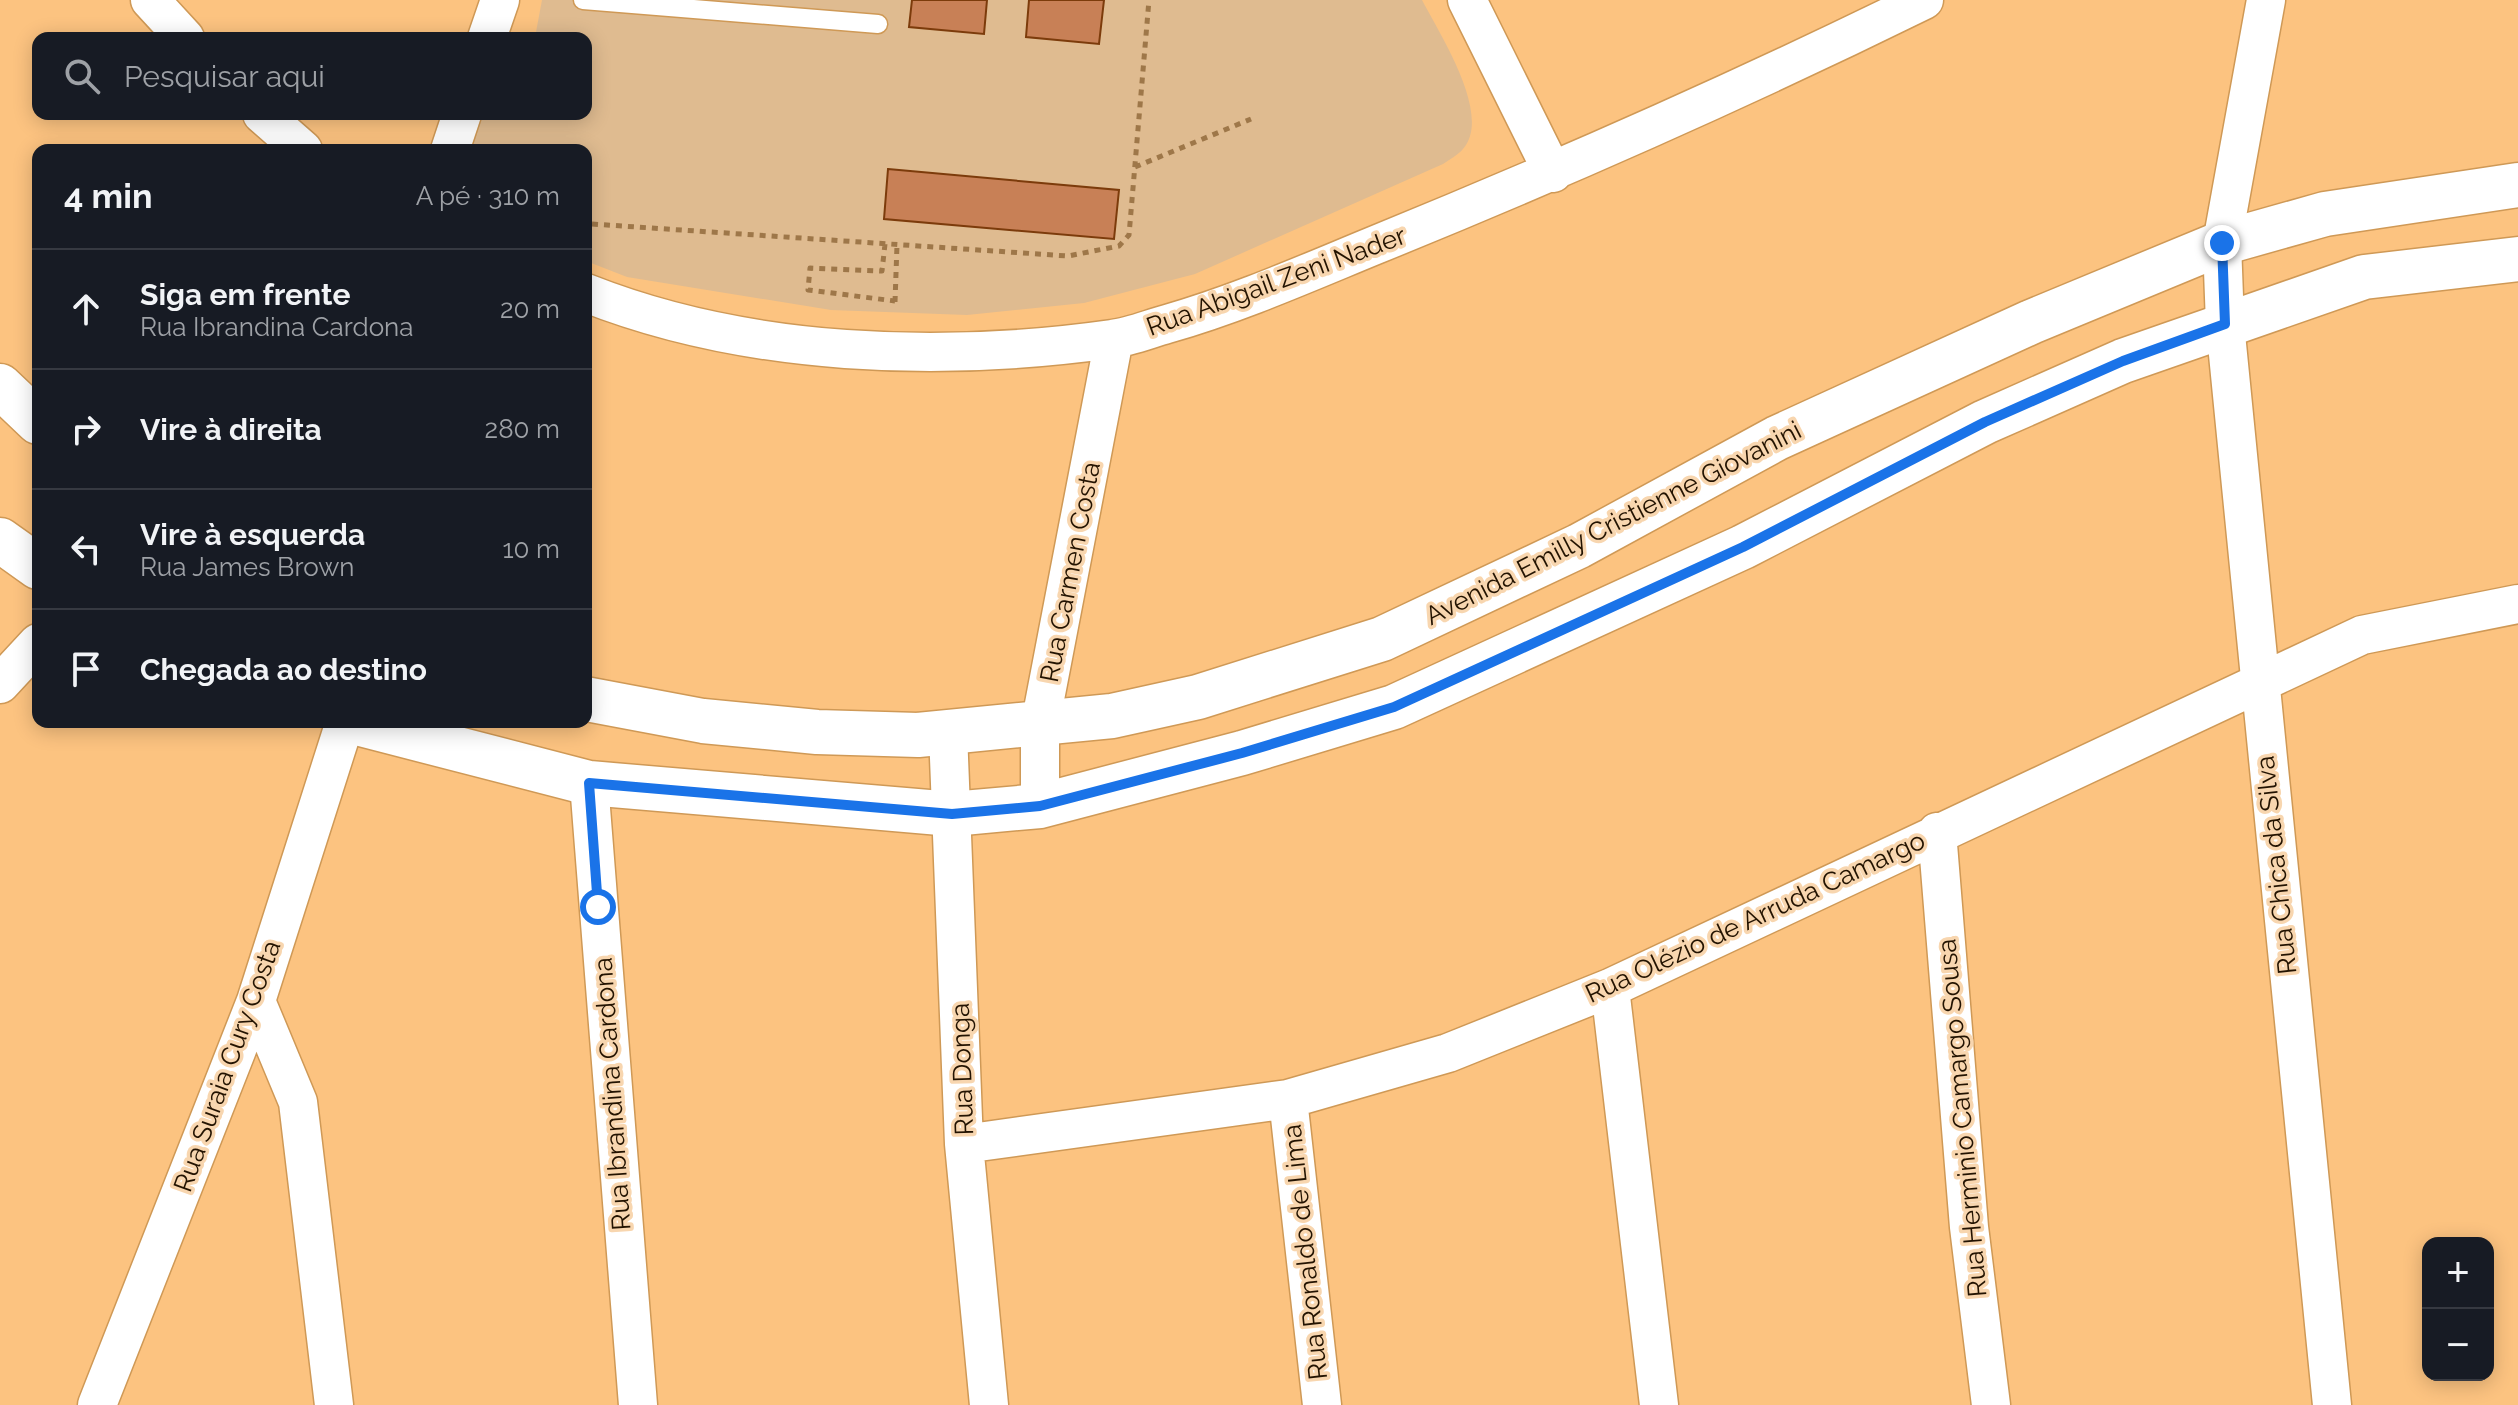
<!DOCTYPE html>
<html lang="pt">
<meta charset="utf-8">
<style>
:root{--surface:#171b24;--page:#20242c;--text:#f1f3f6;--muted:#9ea1a6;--line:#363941}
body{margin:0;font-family:Raleway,sans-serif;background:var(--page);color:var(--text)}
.controls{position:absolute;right:24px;bottom:24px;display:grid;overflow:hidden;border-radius:16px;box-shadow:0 4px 20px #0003}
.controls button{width:72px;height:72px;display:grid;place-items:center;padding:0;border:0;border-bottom:2px solid var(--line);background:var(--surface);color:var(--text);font:40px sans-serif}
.stop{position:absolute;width:24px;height:24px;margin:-18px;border:6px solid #1a73e8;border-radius:50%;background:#fff}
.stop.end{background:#1a73e8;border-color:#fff;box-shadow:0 2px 8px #0008}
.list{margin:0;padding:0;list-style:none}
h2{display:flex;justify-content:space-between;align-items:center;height:104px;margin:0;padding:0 32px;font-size:34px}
h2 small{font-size:26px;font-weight:400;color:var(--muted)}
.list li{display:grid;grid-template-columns:52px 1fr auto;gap:24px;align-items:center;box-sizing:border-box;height:120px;padding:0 32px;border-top:2px solid var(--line)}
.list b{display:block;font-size:30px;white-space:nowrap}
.list p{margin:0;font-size:26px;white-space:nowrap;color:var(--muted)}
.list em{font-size:26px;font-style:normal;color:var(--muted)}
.icon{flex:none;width:44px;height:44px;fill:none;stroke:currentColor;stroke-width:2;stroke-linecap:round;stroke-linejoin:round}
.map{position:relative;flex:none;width:2518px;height:1405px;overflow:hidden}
.search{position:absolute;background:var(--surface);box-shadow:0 4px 20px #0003;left:32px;top:32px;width:560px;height:88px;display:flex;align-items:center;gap:20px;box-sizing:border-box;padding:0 28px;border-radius:16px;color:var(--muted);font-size:30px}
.panel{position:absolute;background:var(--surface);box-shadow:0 4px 20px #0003;left:32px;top:144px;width:560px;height:584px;border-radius:16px}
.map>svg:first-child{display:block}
.green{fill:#dfbb90}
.building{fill:#c88056;stroke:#7c3b0b;stroke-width:2}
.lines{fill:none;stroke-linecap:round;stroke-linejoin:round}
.service-casing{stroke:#cf9956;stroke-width:21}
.minor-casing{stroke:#cf9956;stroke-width:41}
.secondary-casing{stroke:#cf9956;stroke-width:47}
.path{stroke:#9e7749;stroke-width:5;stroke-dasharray:6 6;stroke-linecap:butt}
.service{stroke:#fff;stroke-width:18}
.minor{stroke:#fff;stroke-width:38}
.secondary{stroke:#fff;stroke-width:44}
.route{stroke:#1a73e8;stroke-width:10}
.labels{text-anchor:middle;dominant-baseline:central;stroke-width:7;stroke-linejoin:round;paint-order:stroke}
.street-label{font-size:26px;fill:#231301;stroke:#f8d6af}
</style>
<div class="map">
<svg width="2518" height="1405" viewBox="0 0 2518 1405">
<rect width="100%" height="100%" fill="#fcc380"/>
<path class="green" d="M542 0H1422C1439 33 1493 115 1463 149 1458 155 1449 160 1443 164L1195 274 1084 303 967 315 831 310 627 277 586 261V150H471L482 114H586V38H529L536 32Z"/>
<path class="building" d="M912 0H987L984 34 909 27Z
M1029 0H1104L1099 44 1026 37Z
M888 169 1119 190 1114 239 884 219Z"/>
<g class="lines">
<g class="service-casing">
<path id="service" d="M583 0 878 24"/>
</g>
<g class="minor-casing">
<path id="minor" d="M150 0 185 38
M1467 0 1553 173
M2266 0 2222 243 2225 324 2332 1405
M487 38 500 0
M262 114 303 150
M450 150 462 114
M586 293C748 357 941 363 1112 339 1130 337 1149 329 1167 324 1237 304 1305 274 1373 246 1560 170 1743 89 1924 0
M0 684 38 643
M948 732 964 1144 989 1405
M589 783 638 1405
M1040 806V725L1114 339
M1937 832 1969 1227 1991 1405
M1610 988 1659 1405
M256 1001 298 1102 334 1405
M1288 1099 1322 1405
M964 1144 1288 1099 1448 1053 1610 988 2362 635 2518 604
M97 1405 256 1001 345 722"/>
</g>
<g class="secondary-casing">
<path id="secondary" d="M0 386 38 422
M0 540 38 567
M586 699 703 721 817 732 918 735 1112 716 1198 697 1382 639 1579 546 1777 438 2031 322 2222 243 2325 214 2518 185
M353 722 589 783 952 814 1040 806 1242 753 1394 707 1743 547 1985 422 2123 361 2364 277 2518 259"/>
</g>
<path class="path" d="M1135 167 1251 119
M592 224 1068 256 1119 246 1129 235 1149 0
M885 244 882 271 810 268 808 290 895 301
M895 302 897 245"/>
<use href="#service" class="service"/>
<use href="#minor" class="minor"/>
<use href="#secondary" class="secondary"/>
</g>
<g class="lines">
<path class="route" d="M598 907 589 783 952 814 1040 806 1242 753 1394 707 1743 547 1985 422 2123 361 2225 324 2222 243"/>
</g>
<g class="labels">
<g class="street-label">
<text transform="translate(1276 281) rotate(-20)">Rua Abigail Zeni Nader</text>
<text transform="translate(1613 523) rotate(-27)">Avenida Emilly Cristienne Giovanini</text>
<text transform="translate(1070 572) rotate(-79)">Rua Carmen Costa</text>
<text transform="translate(2276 865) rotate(-96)">Rua Chica da Silva</text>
<text transform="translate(1755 917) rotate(-25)">Rua Olézio de Arruda Camargo</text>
<text transform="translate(227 1066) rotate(-70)">Rua Suraia Cury Costa</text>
<text transform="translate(962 1069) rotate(-92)">Rua Donga</text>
<text transform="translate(612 1094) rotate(-94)">Rua Ibrandina Cardona</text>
<text transform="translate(1962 1118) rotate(-95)">Rua Herminio Camargo Sousa</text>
<text transform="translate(1305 1252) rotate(-96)">Rua Ronaldo de Lima</text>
</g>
</g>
</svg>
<div class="controls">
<button>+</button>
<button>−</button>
</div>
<div class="stop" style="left:598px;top:907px"></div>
<div class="stop end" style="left:2222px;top:243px"></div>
<div class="search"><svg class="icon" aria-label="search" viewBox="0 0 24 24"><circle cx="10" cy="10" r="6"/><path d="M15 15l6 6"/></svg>Pesquisar aqui</div>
<section class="panel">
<h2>4 min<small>A pé · 310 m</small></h2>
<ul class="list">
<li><svg class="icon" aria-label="ahead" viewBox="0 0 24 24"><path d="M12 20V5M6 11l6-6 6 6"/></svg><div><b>Siga em frente</b><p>Rua Ibrandina Cardona</p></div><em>20 m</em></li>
<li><svg class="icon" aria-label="right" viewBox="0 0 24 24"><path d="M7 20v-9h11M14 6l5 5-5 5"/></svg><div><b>Vire à direita</b></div><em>280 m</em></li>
<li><svg class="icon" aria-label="left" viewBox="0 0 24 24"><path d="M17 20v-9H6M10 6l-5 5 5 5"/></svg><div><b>Vire à esquerda</b><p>Rua James Brown</p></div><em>10 m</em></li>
<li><svg class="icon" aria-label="arrive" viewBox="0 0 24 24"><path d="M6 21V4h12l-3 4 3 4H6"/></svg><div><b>Chegada ao destino</b></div></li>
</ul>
</section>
</div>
